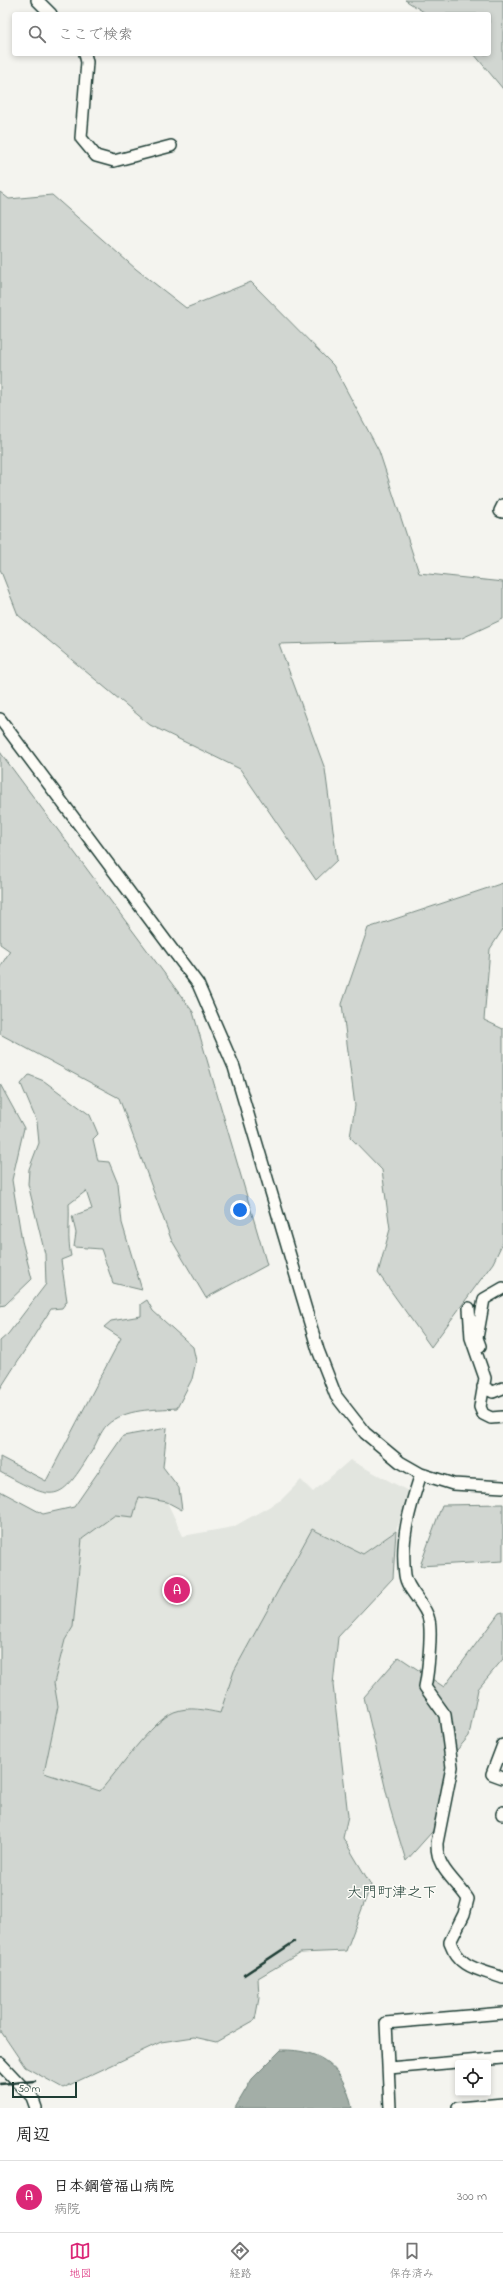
<!DOCTYPE html>
<html lang="ja">
<meta charset="utf-8">
<style>
:root{--surface:#fff;--page:#f2f2f2;--text:#222;--muted:#767676;--line:#e0e0e0;--accent:#db2777}
body{margin:0;font-family:"Indie Flower","Klee One",sans-serif;background:var(--page);color:var(--text)}
.controls{position:absolute;right:12px;bottom:12px;display:grid;overflow:hidden;border-radius:4px;box-shadow:0 2px 6px #0003}
.controls button{width:36px;height:36px;display:grid;place-items:center;padding:0;border:0;border-bottom:1px solid var(--line);background:var(--surface);color:var(--text);font:20px sans-serif}
.scale{position:absolute;left:12px;bottom:10px;width:65px;box-sizing:border-box;padding-left:4px;border:2px solid #1f3d34;border-top:0;font-size:11px;line-height:14px;white-space:nowrap;color:#1f3d34;-webkit-text-stroke:3px #fdfcf7;paint-order:stroke}
.you{position:absolute;left:240px;top:1210px;width:14px;height:14px;margin:-10px;border:3px solid #fff;border-radius:50%;background:#1a73e8;box-shadow:0 0 0 6px #1a73e833}
.badge{display:grid;place-items:center;width:26px;height:26px;border-radius:50%;background:var(--accent);color:#fff;font-size:13px;font-weight:700}
.pin{position:absolute;translate:-50% -50%;border:2px solid #fff;box-shadow:0 1px 4px #0006}
.list{margin:0;padding:0;list-style:none}
h2{display:flex;justify-content:space-between;align-items:center;height:52px;margin:0;padding:0 16px;font-size:17px}
h2 small{font-size:13px;font-weight:400;color:var(--muted)}
.list li{display:grid;grid-template-columns:26px 1fr auto;gap:12px;align-items:center;box-sizing:border-box;height:72px;padding:0 16px;border-top:1px solid var(--line)}
.list b{display:block;font-size:15px;white-space:nowrap}
.list p{margin:0;font-size:13px;white-space:nowrap;color:var(--muted)}
.list em{font-size:13px;font-style:normal;color:var(--muted)}
.icon{flex:none;width:22px;height:22px;fill:none;stroke:currentColor;stroke-width:2;stroke-linecap:round;stroke-linejoin:round}
.map{position:relative;flex:none;width:503px;height:2108px;overflow:hidden}
.search{position:absolute;background:var(--surface);box-shadow:0 2px 6px #0003;left:12px;right:12px;top:12px;height:44px;display:flex;align-items:center;gap:10px;box-sizing:border-box;padding:0 14px;border-radius:4px;color:var(--muted);font-size:15px}
.sheet{height:124px;background:var(--surface)}
nav{display:flex;justify-content:space-around;align-items:center;box-sizing:border-box;height:56px;border-top:1px solid var(--line);background:var(--surface);font-size:11px;color:var(--muted)}
nav a{display:grid;justify-items:center;gap:2px}
nav .on{color:var(--accent)}
.map>svg:first-child{display:block}
.built{fill:#e2e5df}
.green{fill:#d1d6d1;stroke:#788a82}
.water{fill:#a3aea7;stroke:#6e8179}
.lines{fill:none;stroke-linecap:round;stroke-linejoin:round}
.minor-casing{stroke:#1f3d34;stroke-width:14}
.minor{stroke:#fdfcf7;stroke-width:11}
.rail{stroke:#1f3d34;stroke-width:2.5}
.labels{text-anchor:middle;dominant-baseline:central;stroke-width:3;stroke-linejoin:round;paint-order:stroke}
.quarter-label{font-size:15px;fill:#1f3d34;stroke:#fdfcf7}
</style>
<div class="map">
<svg width="503" height="2108" viewBox="0 0 503 2108">
<rect width="100%" height="100%" fill="#f4f4ef"/>
<filter id="ink" filterUnits="userSpaceOnUse"><feTurbulence type="fractalNoise" baseFrequency=".025" numOctaves="2"/><feDisplacementMap in="SourceGraphic" scale="8" xChannelSelector="R" yChannelSelector="G"/><feConvolveMatrix kernelMatrix="1 2 1 2 8 2 1 2 1" color-interpolation-filters="sRGB"/></filter>
<g filter="url(#ink)">
<path class="built" d="M350 1460 410 1492 396 1531 363 1554 312 1529 234 1671 220 1713 197 1708 174 1712 153 1728 100 1792 44 1773 58 1706 54 1683 65 1640 73 1627 82 1539 139 1497 167 1502 183 1536 233 1527 281 1500 301 1480 313 1492Z"/>
<path class="green" d="M405 0H503V89L474 54H489V14H427Z
M0 192 9 199 52 195 136 269 186 308 251 282 333 365 379 451 419 573 503 582V619L460 639 279 644 325 769 337 860 316 880 240 769 150 725 18 615 0 569Z
M0 752 193 1012 267 1265 206 1298 171 1239 119 1098 0 1034V967L10 951 0 944Z
M503 883V929L490 949 484 1020 503 1029V1242L493 1263 431 1347 378 1273 390 1229 382 1170 350 1137 355 1106 342 1004 368 928Z
M29 1075 44 1081 90 1115 98 1134 93 1139 98 1161 109 1162 118 1184 122 1223 142 1290 113 1283 101 1249 74 1247 76 1233 72 1216 92 1209 86 1191 69 1204C70 1222 67 1239 71 1256L61 1260 67 1301 62 1308 51 1309 0 1389V1341L8 1334 46 1284 45 1254 28 1184 29 1169 39 1143 37 1122 21 1084Z
M0 1084 24 1128 12 1180 22 1241 32 1279 5 1305 0 1306Z
M147 1300 153 1311 193 1347 196 1361 192 1379 177 1408C153 1410 126 1408 107 1425 101 1431 97 1442 93 1449 59 1505 56 1502 0 1472V1457L46 1481 121 1338 104 1327 111 1321 141 1316V1304Z
M167 1428 163 1467 179 1488 182 1510 167 1502 139 1497 133 1517 115 1515 82 1539 73 1627 65 1640 54 1683 58 1706 44 1773 100 1791C118 1771 151 1722 174 1712 190 1706 205 1710 220 1713L234 1671 312 1529 363 1554 396 1531 393 1578 338 1637 333 1685 348 1816 343 1838 371 1885 346 1951 300 1953 258 1978 259 1998 255 2020 216 2042 194 2037 161 2042 63 2088 25 2067 0 2030V1491L43 1514 74 1507 123 1436Z
M503 1504V1561L420 1566 442 1505Z
M503 1612V1659L478 1689 469 1736 446 1763 448 1814 406 1861 390 1808 364 1697 399 1657 444 1687 499 1613Z"/>
<path class="water" d="M281 2050C322 2049 344 2068 352 2108H235L252 2079Z"/>
<g class="lines">
<g class="minor-casing">
<path id="minor" d="M37 0 51 14
M85 54 87 62 81 138 96 156 114 161 171 146
M503 505 500 511 503 512
M0 719 198 984 234 1067 318 1350 336 1396 365 1433 400 1462 421 1474 453 1484 503 1487
M469 1308 471 1338 485 1378 480 1407 483 1414 491 1418 503 1417
M480 1346 477 1338 484 1299 503 1288
M483 1387 493 1392 503 1388
M421 1474C410 1507 400 1539 405 1575 407 1591 426 1604 429 1620 432 1633 428 1673 425 1687L445 1715 452 1767 437 1843C436 1869 455 1879 468 1899L464 1914 450 1942C460 1969 479 1969 503 1978
M503 1745 492 1774 503 1778
M502 1814 503 1812
M0 2063 32 2097 36 2108
M389 2068 503 2058
M390 2108 386 2023 503 2013
M458 2108 503 2104"/>
</g>
<use href="#minor" class="minor"/>
<path class="rail" d="M244 1975 294 1942
M0 2084 35 2081"/>
</g>
</g>
<g class="labels">
<g class="quarter-label">
<text x="392" y="1893">大門町津之下</text>
</g>
</g>
</svg>
<div class="controls">
<button><svg class="icon" aria-label="locate" viewBox="0 0 24 24"><circle cx="12" cy="12" r="6"/><path d="M12 2v4M12 18v4M2 12h4M18 12h4"/></svg></button>
</div>
<div class="scale">50 m</div>
<div class="you"></div>
<div class="pin badge" style="left:177px;top:1590px">A</div>
<div class="search"><svg class="icon" aria-label="search" viewBox="0 0 24 24"><circle cx="10" cy="10" r="6"/><path d="M15 15l6 6"/></svg>ここで検索</div>
</div>
<section class="sheet">
<h2>周辺<small></small></h2>
<ul class="list">
<li><span class="badge">A</span><div><b>日本鋼管福山病院</b><p>病院</p></div><em>300 m</em></li>
</ul>
</section>
<nav>
<a class="on"><svg class="icon" aria-label="map" viewBox="0 0 24 24"><path d="M3 6l6-2 6 2 6-2v14l-6 2-6-2-6 2zM9 4v14M15 6v14"/></svg>地図</a>
<a><svg class="icon" aria-label="directions" viewBox="0 0 24 24"><path d="M12 3l9 9-9 9-9-9zM9 14v-3h6M13 9l2 2-2 2"/></svg>経路</a>
<a><svg class="icon" aria-label="saved" viewBox="0 0 24 24"><path d="M7 4h10v16l-5-4-5 4z"/></svg>保存済み</a>
</nav>
